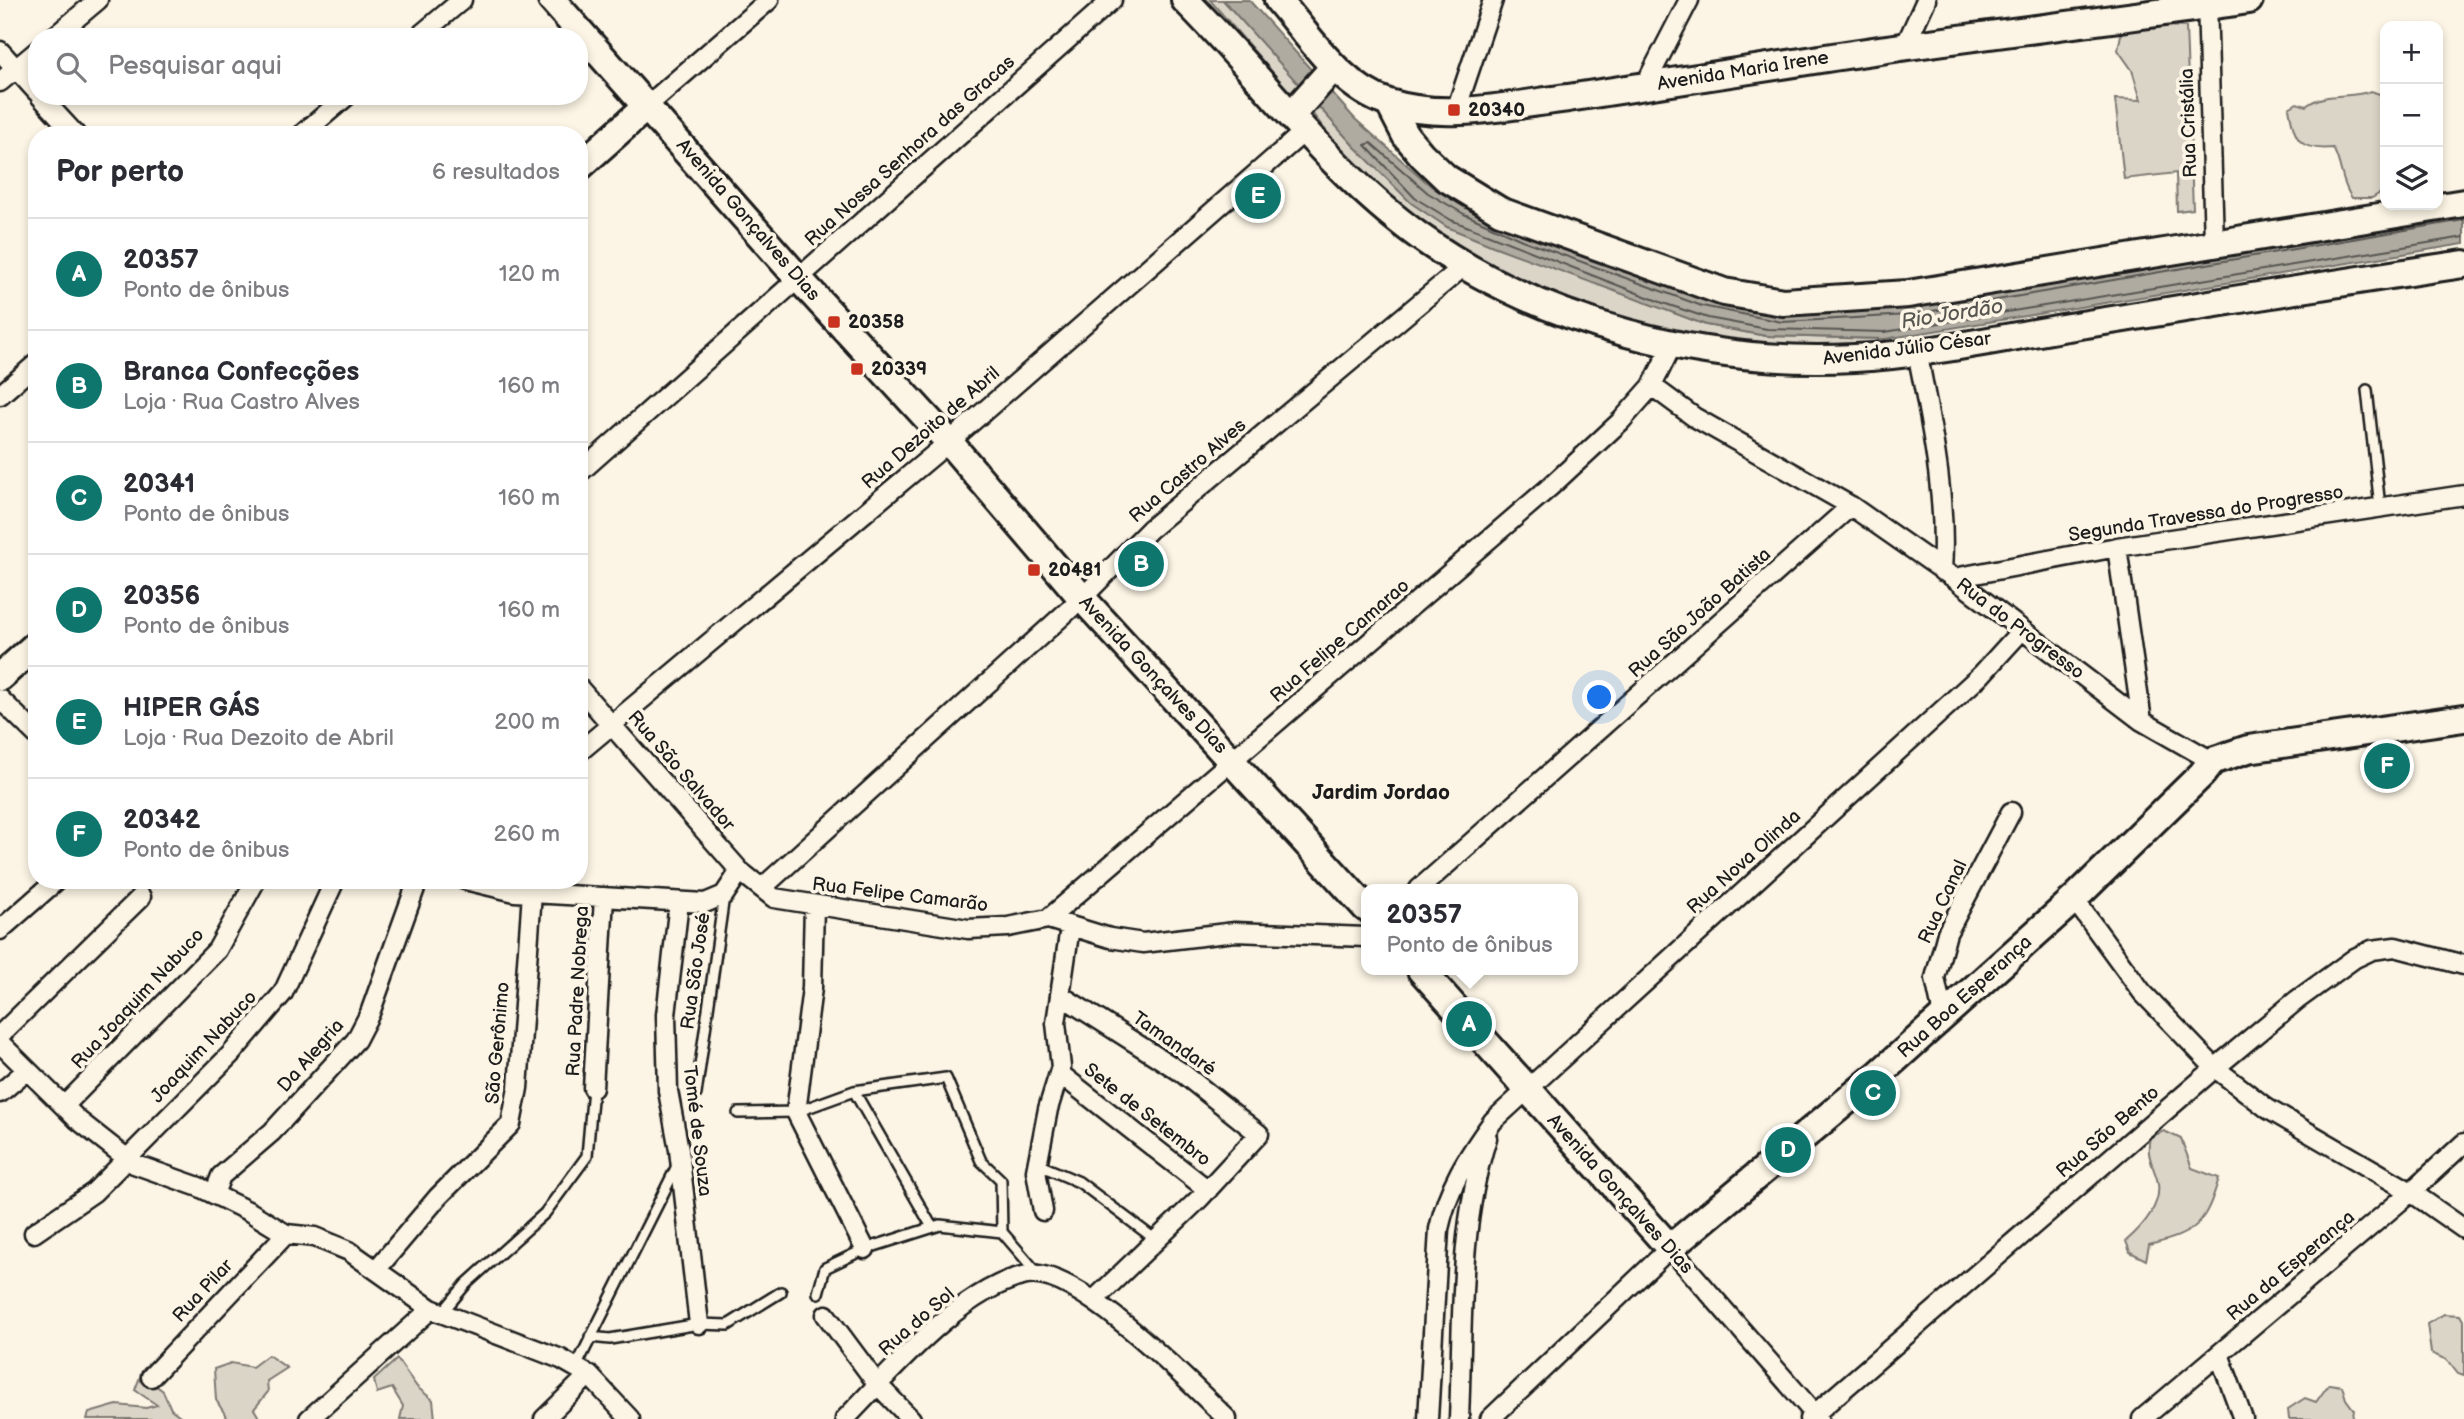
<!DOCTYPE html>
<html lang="pt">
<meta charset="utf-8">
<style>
:root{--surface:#fff;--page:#f7f7f7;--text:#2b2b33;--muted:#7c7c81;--line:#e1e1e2;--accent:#0f766e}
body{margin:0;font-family:"Balsamiq Sans",sans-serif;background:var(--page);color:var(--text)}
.controls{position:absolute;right:21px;top:21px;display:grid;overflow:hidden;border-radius:14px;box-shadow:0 4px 10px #0003}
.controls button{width:63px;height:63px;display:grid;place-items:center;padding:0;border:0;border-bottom:2px solid var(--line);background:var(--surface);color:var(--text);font:35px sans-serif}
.you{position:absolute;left:1600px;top:698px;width:24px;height:24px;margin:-18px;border:5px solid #fff;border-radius:50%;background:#1a73e8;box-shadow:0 0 0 10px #1a73e833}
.badge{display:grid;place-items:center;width:46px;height:46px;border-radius:50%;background:var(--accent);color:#fff;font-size:23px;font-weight:700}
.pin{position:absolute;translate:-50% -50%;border:4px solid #fff;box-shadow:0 2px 7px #0006}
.popup{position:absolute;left:1361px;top:884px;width:217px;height:91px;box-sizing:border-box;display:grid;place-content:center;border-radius:14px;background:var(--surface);filter:drop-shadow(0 2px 5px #0005);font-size:23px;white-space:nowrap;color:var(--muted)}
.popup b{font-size:26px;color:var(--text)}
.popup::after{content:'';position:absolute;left:50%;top:100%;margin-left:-14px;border:14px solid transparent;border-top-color:var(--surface)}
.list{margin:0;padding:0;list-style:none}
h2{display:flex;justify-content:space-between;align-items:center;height:91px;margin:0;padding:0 28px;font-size:30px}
h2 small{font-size:23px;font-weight:400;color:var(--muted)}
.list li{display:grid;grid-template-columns:46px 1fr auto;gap:21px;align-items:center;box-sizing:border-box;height:112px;padding:0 28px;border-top:2px solid var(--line)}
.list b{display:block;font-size:26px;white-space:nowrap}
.list p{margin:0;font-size:23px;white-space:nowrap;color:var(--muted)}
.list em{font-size:23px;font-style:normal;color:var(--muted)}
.icon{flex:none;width:38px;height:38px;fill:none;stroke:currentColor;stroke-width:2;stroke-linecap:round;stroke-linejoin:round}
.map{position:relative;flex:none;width:2464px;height:1419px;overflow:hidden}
.search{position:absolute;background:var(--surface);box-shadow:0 4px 10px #0003;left:28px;top:28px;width:560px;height:77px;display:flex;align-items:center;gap:18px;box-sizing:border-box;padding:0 24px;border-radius:28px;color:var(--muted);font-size:26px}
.panel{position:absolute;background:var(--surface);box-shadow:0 4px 10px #0003;left:28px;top:126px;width:560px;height:763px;border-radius:28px}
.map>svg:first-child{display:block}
.green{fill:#dbd5c8;stroke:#7c7872;stroke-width:2}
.water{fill:#b0aba1;stroke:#75726c;stroke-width:2}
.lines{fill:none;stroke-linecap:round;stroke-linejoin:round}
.shore{stroke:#575551;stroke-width:2}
.lane-casing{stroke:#1c1c1c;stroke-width:14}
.street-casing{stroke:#1c1c1c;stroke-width:23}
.secondary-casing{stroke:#1c1c1c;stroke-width:32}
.lane{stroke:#fcf5e5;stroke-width:9}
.street{stroke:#fcf5e5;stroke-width:18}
.secondary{stroke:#fcf5e5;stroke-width:26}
.poi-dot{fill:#c8321e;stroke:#fcf5e5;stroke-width:2.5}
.labels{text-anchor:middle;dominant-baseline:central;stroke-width:7;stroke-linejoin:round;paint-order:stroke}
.street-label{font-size:19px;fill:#1c1c1c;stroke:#fcf5e5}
.poi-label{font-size:19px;font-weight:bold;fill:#1c1c1c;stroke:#fcf5e5;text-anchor:start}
.water-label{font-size:21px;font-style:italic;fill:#575551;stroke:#fcf5e5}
.neighbourhood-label{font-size:21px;font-weight:bold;fill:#1c1c1c;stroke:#fcf5e5}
</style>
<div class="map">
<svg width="2464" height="1419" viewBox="0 0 2464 1419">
<rect width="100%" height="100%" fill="#fcf5e5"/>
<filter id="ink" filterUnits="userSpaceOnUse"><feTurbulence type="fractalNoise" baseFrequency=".0143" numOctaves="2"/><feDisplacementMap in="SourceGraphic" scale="14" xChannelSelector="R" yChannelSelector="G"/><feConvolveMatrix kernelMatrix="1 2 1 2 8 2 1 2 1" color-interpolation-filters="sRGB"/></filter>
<g filter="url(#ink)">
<path class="green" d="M1210 0H1223L1302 87 1292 95Z
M2123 24 2186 27 2193 209 2177 211 2176 173 2124 179 2115 99 2141 100 2132 70 2118 50Z
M2371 91 2385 96V190L2372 198H2352C2340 181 2343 167 2333 148 2298 151 2295 140 2289 108L2297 103 2306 106C2325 91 2350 99 2371 91Z
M1313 100 1354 146 1447 227 1706 325 1766 336 1878 339 1880 345C1838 347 1795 349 1753 346 1733 344 1714 339 1695 336 1573 314 1451 261 1362 172 1342 152 1325 129 1307 107Z
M2164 1131 2181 1139 2192 1168 2219 1178C2205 1225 2197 1233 2149 1245L2146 1260 2130 1252 2126 1241C2142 1227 2164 1203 2157 1179 2152 1163 2146 1154 2150 1137Z
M2444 1314 2460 1315 2464 1322V1376L2458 1374 2447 1360 2431 1353 2427 1324Z
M268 1355 287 1368 267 1381 268 1392 254 1409 260 1419H228L216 1400 214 1369 231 1363 252 1367Z
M397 1359 417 1387 433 1400 435 1419H400L403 1406 392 1388 377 1393 374 1380Z
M141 1374 163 1391 171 1409 184 1419H87L89 1413 117 1405 146 1408 157 1405 135 1390Z
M2329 1384 2342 1386 2346 1399 2354 1410 2352 1419H2289L2288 1409 2305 1398 2316 1402Z"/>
<path class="water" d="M1223 0H1249L1355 119 1432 187 1467 208 1593 261 1704 299 1749 310 1783 315 1907 308 2464 213V244L1885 339 1766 336 1706 325 1493 246 1447 227 1411 203 1354 146Z"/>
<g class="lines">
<path class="shore" d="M2464 220 1909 315 1782 322 1702 306 1522 240 1464 214 1428 193 1371 143 1365 145 1415 198 1451 220 1663 303 1708 318 1767 329 1885 332 2464 237"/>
<g class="lane-casing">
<path id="lane" d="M2367 390 2380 507
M854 1091 932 1227
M696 1094 724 896
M738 1113 796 1112 854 1091 946 1078 981 1161 1001 1180 1002 1232
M1037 1164 1079 1182 1156 1240
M818 1293 825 1268 865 1249 940 1225 1002 1232 1039 1275
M442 1313 466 1284 545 1213 587 1156 593 1088
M590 1337 610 1339 699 1324 728 1325 781 1292
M576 1367 678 1164"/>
</g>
<g class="street-casing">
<path id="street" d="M2207 0 2214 244
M54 37 98 0
M418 37 462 0
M1905 46 1926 0
M0 51 37 92
M0 82 37 51
M1644 87 1689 0
M40 96 76 135
M647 106 769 0
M1456 110 1493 0
M301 135 347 96
M1917 351C1931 425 1947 496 1942 571
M1652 386 1694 417 1851 506 1954 578 2142 721 2212 761
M0 395 37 363
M579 473 1112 0
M2117 547 2142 721
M1954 578 2117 547 2464 495
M579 688 740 871 774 898 968 929 1008 927 1048 919 1551 486 1621 421 1652 386 1673 343
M0 699 37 735
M579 752 949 442 1306 130
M465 880 515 892 705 903 724 895 740 871
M762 888 1082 598 1150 529 1464 266
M1419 889 1851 506
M2074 899 2142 992 2215 1068 2268 1109 2411 1192 2464 1229
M679 902 666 1015 668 1091 679 1150 699 1324
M814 905 812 988 796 1112 865 1249
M1048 919 1110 938 1143 943 1235 932 1366 937
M0 930 57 880
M1060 995 1181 1072 1259 1134 1200 1198 1094 1300
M1943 1015 1935 978 1947 933 2011 812
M0 1035 141 897
M0 1043 78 1120 134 1164 199 1187 250 1212 286 1234 315 1237 349 1251 431 1309 561 1359 589 1375 630 1419
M1059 1073 1208 1190
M593 1088 604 897
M0 1093 27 1070
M64 1106 217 950 256 880
M214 1194 221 1176 272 1132 356 1040 370 1013 418 880
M1043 1211 1036 1171 1048 1109 1061 1067 1056 1023 1070 927
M34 1233 94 1192 231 1054 283 993 335 880
M376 1270 438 1197 511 1124 518 1088 532 893
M826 1315 878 1385 911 1419
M2219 1354 2243 1419
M151 1377 286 1234
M309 1419 431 1309
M544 1419 589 1375
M845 1419C890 1373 962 1287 1027 1275 1077 1266 1191 1384 1227 1419
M1428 1419 1439 1229C1448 1186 1468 1156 1493 1121L1981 675 2021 631
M1459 1419C1463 1326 1458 1228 1487 1138
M1490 1419 1670 1248 1819 1419
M1809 1419 2215 1068 2297 1000 2355 958 2372 950 2395 947 2464 965
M2142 1419 2411 1192 2464 1143"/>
</g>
<g class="secondary-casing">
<path id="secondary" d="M552 0 799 279 949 442 1082 598 1366 908
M1185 0C1263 78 1329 171 1419 236 1542 324 1705 366 1855 358 1934 354 2014 335 2093 323 2217 303 2340 282 2464 264
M1278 0C1310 37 1340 87 1389 103 1446 121 1511 105 1568 98 1650 86 1732 73 1814 60 1958 37 2104 22 2249 0
M1389 103 1406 136 1422 155 1446 178 1500 211 1724 292 1783 302 1908 294 2464 203
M1292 114 1334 67
M579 167 647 106
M0 677 37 644
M1421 970 1670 1248 1880 1073 2074 899 2202 774 2212 761 2248 749 2464 718"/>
</g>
<use href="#lane" class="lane"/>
<use href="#street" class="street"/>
<use href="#secondary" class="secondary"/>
</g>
</g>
<g class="poi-dot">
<rect x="1447" y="103" width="14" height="14" rx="3.5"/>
<rect x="827" y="315" width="14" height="14" rx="3.5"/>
<rect x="850" y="362" width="14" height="14" rx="3.5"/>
<rect x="1027" y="563" width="14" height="14" rx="3.5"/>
</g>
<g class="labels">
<g class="street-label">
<text transform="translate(1743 71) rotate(-9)">Avenida Maria Irene</text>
<text transform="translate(2189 123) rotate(-92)">Rua Cristália</text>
<text transform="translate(910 151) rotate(-42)">Rua Nossa Senhora das Gracas</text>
<text transform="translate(748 220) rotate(49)">Avenida Gonçalves Dias</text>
<text transform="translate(1907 349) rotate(-7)">Avenida Júlio César</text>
<text transform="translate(931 428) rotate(-41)">Rua Dezoito de Abril</text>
<text transform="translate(1188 471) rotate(-41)">Rua Castro Alves</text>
<text transform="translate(2206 514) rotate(-9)">Segunda Travessa do Progresso</text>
<text transform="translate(1700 613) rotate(-42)">Rua São João Batista</text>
<text transform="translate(2020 629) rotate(37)">Rua do Progresso</text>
<text transform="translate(1340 641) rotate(-41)">Rua Felipe Camarao</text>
<text transform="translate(1153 675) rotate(47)">Avenida Gonçalves Dias</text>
<text transform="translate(681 771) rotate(49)">Rua São Salvador</text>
<text transform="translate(1744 862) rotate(-42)">Rua Nova Olinda</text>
<text transform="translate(900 895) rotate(7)">Rua Felipe Camarão</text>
<text transform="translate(1943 902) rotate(-65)">Rua Canal</text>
<text transform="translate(696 971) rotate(-82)">Rua São José</text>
<text transform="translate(578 991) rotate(-87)">Rua Padre Nobrega</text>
<text transform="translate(1965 997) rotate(-42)">Rua Boa Esperança</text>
<text transform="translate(138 999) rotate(-47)">Rua Joaquim Nabuco</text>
<text transform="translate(498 1043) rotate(-85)">São Gerônimo</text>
<text transform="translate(1174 1044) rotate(35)">Tamandaré</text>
<text transform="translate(204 1047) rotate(-47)">Joaquim Nabuco</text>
<text transform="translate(311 1056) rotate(-49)">Da Alegria</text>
<text transform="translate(1147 1115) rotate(38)">Sete de Setembro</text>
<text transform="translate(697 1131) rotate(83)">Tomé de Souza</text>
<text transform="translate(2108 1132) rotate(-41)">Rua São Bento</text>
<text transform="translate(1620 1194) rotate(48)">Avenida Gonçalves Dias</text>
<text transform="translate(2291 1266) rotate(-40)">Rua da Esperança</text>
<text transform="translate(203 1291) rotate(-47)">Rua Pilar</text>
<text transform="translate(917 1322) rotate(-41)">Rua do Sol</text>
</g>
<g class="poi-label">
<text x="1468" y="110">20340</text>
<text x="848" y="322">20358</text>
<text x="871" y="369">20339</text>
<text x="1048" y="570">20481</text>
</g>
<g class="water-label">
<text transform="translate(1952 314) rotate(-9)">Rio Jordão</text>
</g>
<g class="neighbourhood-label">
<text x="1381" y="792">Jardim Jordao</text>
</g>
</g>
</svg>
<div class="controls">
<button>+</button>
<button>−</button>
<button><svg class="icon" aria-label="layers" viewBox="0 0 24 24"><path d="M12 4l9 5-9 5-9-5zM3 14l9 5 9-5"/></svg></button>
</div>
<div class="you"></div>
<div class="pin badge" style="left:1469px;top:1024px">A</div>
<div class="popup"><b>20357</b>Ponto de ônibus</div>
<div class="pin badge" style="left:1141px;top:564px">B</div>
<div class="pin badge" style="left:1873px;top:1093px">C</div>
<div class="pin badge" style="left:1788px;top:1150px">D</div>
<div class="pin badge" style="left:1258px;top:196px">E</div>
<div class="pin badge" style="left:2387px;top:766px">F</div>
<div class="search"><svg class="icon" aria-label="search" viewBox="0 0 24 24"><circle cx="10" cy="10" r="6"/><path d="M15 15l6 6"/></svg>Pesquisar aqui</div>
<section class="panel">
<h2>Por perto<small>6 resultados</small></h2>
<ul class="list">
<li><span class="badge">A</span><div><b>20357</b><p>Ponto de ônibus</p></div><em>120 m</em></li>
<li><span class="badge">B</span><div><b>Branca Confecções</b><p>Loja · Rua Castro Alves</p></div><em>160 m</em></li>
<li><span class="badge">C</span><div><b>20341</b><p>Ponto de ônibus</p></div><em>160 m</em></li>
<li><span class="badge">D</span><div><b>20356</b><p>Ponto de ônibus</p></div><em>160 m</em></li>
<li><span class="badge">E</span><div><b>HIPER GÁS</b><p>Loja · Rua Dezoito de Abril</p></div><em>200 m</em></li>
<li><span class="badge">F</span><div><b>20342</b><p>Ponto de ônibus</p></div><em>260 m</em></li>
</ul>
</section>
</div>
